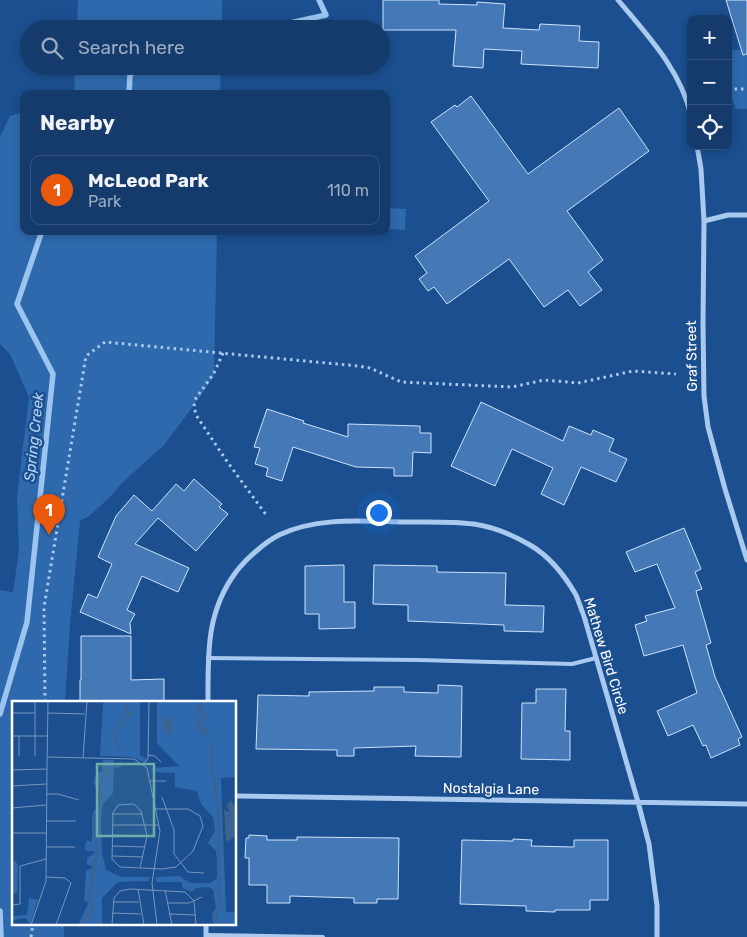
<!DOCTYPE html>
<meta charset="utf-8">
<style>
:root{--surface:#143b6b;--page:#214673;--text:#f1f3f6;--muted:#9dadc1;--line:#33557e;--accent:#ea580c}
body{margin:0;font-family:Rubik,sans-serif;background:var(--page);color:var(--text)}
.controls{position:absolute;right:15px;top:15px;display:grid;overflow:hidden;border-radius:10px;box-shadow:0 2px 8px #0003}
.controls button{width:45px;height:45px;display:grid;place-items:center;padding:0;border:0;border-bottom:1px solid var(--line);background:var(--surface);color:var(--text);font:25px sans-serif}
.you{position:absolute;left:378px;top:512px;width:18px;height:18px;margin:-12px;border:4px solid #fff;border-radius:50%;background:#1a73e8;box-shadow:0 0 0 8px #1a73e833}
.badge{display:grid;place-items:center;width:32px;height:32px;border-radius:50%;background:var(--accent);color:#fff;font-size:16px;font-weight:700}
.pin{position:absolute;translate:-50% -41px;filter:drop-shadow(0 1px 2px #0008)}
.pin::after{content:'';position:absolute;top:26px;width:18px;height:15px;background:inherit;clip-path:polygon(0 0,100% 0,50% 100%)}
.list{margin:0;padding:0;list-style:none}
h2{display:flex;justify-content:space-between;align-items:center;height:65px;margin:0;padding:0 20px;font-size:21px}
h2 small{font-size:16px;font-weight:400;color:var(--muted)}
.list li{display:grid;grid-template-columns:32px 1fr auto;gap:15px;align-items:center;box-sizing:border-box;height:70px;margin:0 10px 10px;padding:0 10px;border:1px solid var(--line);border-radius:10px}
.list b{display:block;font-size:19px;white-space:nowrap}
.list p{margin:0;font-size:16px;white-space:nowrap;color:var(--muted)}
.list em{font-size:16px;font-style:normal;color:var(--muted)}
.icon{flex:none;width:28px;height:28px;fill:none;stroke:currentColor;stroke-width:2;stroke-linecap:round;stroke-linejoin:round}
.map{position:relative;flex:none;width:747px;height:937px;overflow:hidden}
.search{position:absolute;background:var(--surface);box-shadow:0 2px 8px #0003;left:20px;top:20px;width:370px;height:55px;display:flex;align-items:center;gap:12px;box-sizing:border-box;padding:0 18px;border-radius:28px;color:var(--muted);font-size:19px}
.panel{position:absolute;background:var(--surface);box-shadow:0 2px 8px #0003;left:20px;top:90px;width:370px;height:145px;border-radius:10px}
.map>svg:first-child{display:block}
.green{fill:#2e69ad}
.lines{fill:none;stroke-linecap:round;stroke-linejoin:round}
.stream{stroke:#9cc4f0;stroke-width:5.5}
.building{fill:#4478b7;stroke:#cfe3fa}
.path{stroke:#a9c9ee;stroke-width:3;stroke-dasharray:2.5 4;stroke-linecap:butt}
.service{stroke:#a9c9ee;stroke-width:4}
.minor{stroke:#a9c9ee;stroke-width:5}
.labels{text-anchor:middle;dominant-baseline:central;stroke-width:5;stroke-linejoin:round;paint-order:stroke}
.street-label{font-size:14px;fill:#fff;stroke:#1b4f8f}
.water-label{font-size:15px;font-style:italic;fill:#b5d3f5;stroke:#1b4f8f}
.inset-river{fill:none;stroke:#3c6290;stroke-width:2.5}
.inset-road{fill:none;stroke:#7695bc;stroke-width:1}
.view{fill:#6fada8;fill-opacity:0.15;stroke:#6fada8;stroke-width:2.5}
.inset-edge{fill:none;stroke:#fff;stroke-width:2.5}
</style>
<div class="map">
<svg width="747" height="937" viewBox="0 0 747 937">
<rect width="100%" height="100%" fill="#1b4f8f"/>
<path class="green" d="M78 0H222V29H77Z
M728 50H747V109H736L728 88Z
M75 66H221L220 94H74Z
M24 112V231H217L214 376 200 397 164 445 122 483 109 498 89 516 80 521 70 624 65 702H14V923H64V937H0V590L13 592 19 550 17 497 29 397 10 354 0 344V137L10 116Z
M386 208 406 209 405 230 386 229Z"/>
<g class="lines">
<path class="stream" d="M263 29 326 15 319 0
M129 94 130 75 140 66
M0 714 27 622 53 374 17 304 42 231
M0 911 1 937"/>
</g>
<path class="building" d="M383 0H439V4L477 5V2L505 4 503 28 539 30 540 24 580 26 579 41 599 42 598 68 521 64 522 51 484 49 483 68 453 66 456 30H383Z
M726 0H747V54L743 55Z
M471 96 528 174 619 108 649 151 567 211 603 260 588 272 602 290 580 306 568 290 544 307 509 259 447 304 434 287 428 291 419 279 427 273 415 256 489 201 431 122 455 105 457 107Z
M481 402 563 441 569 426 591 435 593 430 614 439 609 451 627 459 616 482 581 467 564 505 541 494 553 468 512 449 495 486 451 466Z
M267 409 304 421 303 423 348 437V424L420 426V433H431V453L413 452 412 476H394V468L356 467 293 447 282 481 266 476 268 468 255 464 260 448 254 447Z
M194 479 222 504 219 507 228 514 196 551 158 518 135 544 189 568 178 592 142 576 127 610 135 614 130 623 131 634 80 612 88 594 97 598 112 564 98 557 116 516 134 495 152 511 176 484 184 491Z
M684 528 701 569 695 572 702 589 696 591 711 643 706 645 715 677 742 737 738 739 740 745 711 758 706 745 703 746 693 725 668 736 657 711 697 693 683 645 644 656 635 625 647 621 645 616 675 608 657 564 635 572 626 552Z
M344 565V602H355V628L319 629V614H305V566Z
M374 565 437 566V572L506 573 505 605 544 606 543 632 504 631V625L408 621V605L373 604Z
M81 636H131V680L164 679V702H80V680H81Z
M438 685 462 686 461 757 415 756 416 746 354 748V756H337V750L256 749 258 695 309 696V692L374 691V687H404V692L438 693Z
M536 689H566L565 731H570V760L521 759 522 703H536Z
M249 835 267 836V840H297V837L399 838 398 899H377V903H354V898L290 896V903H267V885H249V858H245L246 838H249Z
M513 839 532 840 531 846 574 847V840H608V900H590V910H555V912L526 911V906L460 904 462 840 513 841Z"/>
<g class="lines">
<path class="path" d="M728 89H747
M223 353 214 373 196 398 194 406 196 415 226 460 267 516
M45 702 44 607 86 356 105 342 358 366 370 368 401 382 512 387 544 380 578 383 633 371 676 374
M31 937 33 923"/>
<path class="service" d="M208 658 419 660 572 664 596 658
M206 935 323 937"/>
<path class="minor" d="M618 0C647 35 681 70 691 116
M697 146 701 169 704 221 703 324 704 396 708 427 725 489 747 560
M704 221 728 215H747
M208 702C208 654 206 612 236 572 246 559 265 542 279 535 317 517 361 521 402 522 426 522 450 521 474 524 494 527 513 535 530 545 549 556 565 576 576 595 579 602 581 609 584 616L638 802 649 844 657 906V937
M235 796 747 804
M206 937V923"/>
</g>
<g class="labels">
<g class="street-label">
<text transform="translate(692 356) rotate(-91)">Graf Street</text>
<text transform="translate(606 656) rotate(73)">Mathew Bird Circle</text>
<text transform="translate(491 789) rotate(1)">Nostalgia Lane</text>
</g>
<g class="water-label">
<text transform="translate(34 437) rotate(-84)">Spring Creek</text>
</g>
</g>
<g transform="translate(12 701)">
<rect width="224" height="224" fill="#1b4f8f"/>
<path d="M93 0H128V54L135 58 132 61 120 56 88 55 91 2ZM145 0H224V76L209 77 214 211H224V224H201L200 213 204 207 201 189 197 186 184 187 179 191 171 187 169 181H144V176L167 175 178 182H198L205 177V162L204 150 196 142 203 130 201 116 189 103 185 90 163 86V72L141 71 139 67 167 65 145 42ZM91 59H102L101 92 91 103 89 118 90 152 94 169 110 176H138L137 180 106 181 90 197V224H66L77 201 72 200 74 170 81 166 75 163V157L82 153V150H74L73 144 75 139 80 141V117L82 109 86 108 87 93 81 81 85 72 90 70ZM0 158 6 163 5 192H0ZM17 197 26 199 18 224 14 217 0 219V215L15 214Z" fill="#2e69ad"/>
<path d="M151 14 161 21 158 36 152 26ZM219 99 223 105 224 135 214 141 212 109 218 111 214 105Z" fill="#3c6290"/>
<path class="inset-river" d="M190 0 186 8H190L193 14 188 16 190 19 185 21 188 28H194L191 31 198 37M201 44 200 66 206 102 207 209 204 211V224M107 48 101 32 119 12 113 9 114 0M68 224 82 206 77 203 85 147 82 126 89 92 86 86 95 69 109 64 108 61"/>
<path class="inset-road" d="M0 12H23M36 12 73 13M0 35H36M136 54 143 55 149 61M7 55V35M23 55V0M35 56 122 58 135 67 148 130 140 182 145 224M71 57 75 0M132 63 136 57 137 0M0 69 35 68 36 0M138 80H154M0 85 34 83M34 93H46L67 99M150 96 162 129V153L176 171 192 172M0 107 34 104M100 113H130M34 120H64M100 124H147M0 132H34M100 134 135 135M100 145 133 146M34 146H63M100 155 131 156M8 165 34 158M128 167 135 135 129 110 122 103 106 104 101 112 100 158 108 166 150 168 164 166 181 150 191 125 188 115 176 108H142M34 176 53 177 59 182 44 224M126 188 132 224M153 189 160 224M101 201H127M155 202H177L190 196M0 204 8 203V165M100 212 129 213M157 213 184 214M19 224 34 180 35 68M100 224 102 197 108 190 118 188 173 191 182 200 184 224"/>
<path class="view" d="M85 63H142V135H85Z"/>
<rect width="224" height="224" class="inset-edge"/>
</g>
</svg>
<div class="controls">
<button>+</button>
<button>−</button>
<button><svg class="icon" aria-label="locate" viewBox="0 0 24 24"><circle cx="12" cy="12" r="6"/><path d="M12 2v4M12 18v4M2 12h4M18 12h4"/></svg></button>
</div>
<div class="you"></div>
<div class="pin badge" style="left:49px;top:535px">1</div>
<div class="search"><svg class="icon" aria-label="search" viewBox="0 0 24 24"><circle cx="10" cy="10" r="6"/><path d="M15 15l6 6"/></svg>Search here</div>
<section class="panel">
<h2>Nearby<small></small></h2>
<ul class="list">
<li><span class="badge">1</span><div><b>McLeod Park</b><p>Park</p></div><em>110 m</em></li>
</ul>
</section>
</div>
